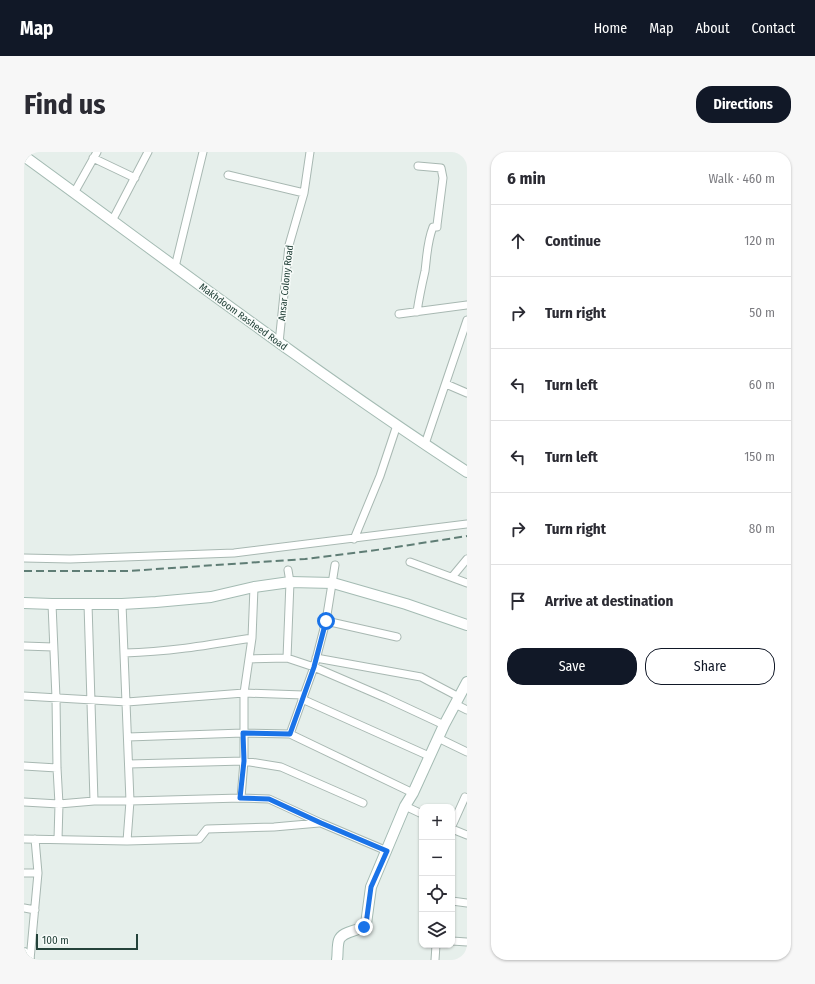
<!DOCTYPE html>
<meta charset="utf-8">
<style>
:root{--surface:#fff;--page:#f7f7f7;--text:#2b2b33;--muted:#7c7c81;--line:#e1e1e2;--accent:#111827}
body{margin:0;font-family:"Fira Sans Condensed",sans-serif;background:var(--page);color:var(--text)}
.controls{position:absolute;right:12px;bottom:12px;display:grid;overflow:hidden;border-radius:8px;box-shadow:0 1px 3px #0004}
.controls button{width:36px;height:36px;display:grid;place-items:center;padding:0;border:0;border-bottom:1px solid var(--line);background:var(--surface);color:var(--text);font:20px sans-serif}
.scale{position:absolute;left:12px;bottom:10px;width:102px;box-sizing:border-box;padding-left:4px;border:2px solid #24423a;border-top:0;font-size:11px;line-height:14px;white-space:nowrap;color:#24423a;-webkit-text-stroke:3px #f7fbf9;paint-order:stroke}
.stop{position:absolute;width:12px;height:12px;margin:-9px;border:3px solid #1a73e8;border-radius:50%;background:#fff}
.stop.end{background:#1a73e8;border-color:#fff;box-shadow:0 1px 4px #0008}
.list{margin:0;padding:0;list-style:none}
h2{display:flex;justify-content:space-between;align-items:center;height:52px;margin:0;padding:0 16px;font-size:17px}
h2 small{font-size:13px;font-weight:400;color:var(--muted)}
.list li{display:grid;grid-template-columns:26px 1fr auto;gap:12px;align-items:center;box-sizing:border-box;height:72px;padding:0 16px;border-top:1px solid var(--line)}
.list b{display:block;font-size:15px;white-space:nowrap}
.list em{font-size:13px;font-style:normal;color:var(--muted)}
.actions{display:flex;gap:8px;padding:12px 16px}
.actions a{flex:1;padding:9px 0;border:1px solid var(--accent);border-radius:16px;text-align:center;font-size:14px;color:var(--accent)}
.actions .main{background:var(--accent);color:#fff}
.icon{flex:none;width:22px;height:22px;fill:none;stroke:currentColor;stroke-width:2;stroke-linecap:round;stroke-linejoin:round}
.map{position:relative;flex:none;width:443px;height:808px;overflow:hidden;border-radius:16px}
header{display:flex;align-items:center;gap:24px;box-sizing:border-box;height:56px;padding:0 20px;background:var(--accent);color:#fff}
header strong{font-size:19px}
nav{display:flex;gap:22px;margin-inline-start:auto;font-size:14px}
.intro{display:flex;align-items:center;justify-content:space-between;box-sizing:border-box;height:96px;padding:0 24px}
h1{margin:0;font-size:28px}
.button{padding:10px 18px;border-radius:16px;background:var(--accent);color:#fff;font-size:14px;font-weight:700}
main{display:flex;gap:24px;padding:0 24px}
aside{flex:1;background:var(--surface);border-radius:16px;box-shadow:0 1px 3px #0004}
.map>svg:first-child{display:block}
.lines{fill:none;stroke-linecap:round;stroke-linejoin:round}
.street-casing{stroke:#a8b8b2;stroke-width:9}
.secondary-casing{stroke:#a4bbb3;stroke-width:12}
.street{stroke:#fff;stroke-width:7}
.secondary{stroke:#fff;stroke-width:10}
.rail{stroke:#5f7d75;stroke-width:2;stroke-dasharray:8 4;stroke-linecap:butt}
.route{stroke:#1a73e8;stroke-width:5}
.labels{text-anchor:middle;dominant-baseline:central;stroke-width:3;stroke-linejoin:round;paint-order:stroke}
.street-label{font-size:10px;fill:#24423a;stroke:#f7fbf9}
</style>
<header>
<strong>Map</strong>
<nav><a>Home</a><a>Map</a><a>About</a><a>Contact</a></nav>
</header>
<div class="intro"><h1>Find us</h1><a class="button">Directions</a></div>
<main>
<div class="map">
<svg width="443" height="808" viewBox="0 0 443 808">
<rect width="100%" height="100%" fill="#e6efeb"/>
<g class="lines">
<g class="street-casing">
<path id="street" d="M69 6 111 26
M204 23 280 41
M50 41 73 0
M88 69 124 0
M151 115 179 0
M393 160C395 146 398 132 401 119 403 104 403 90 409 75H413V73L419 26 417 16 394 14
M375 162 443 153
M255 191 265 93 280 41 286 0
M422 232 443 241
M401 292 443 168
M330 387 356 324 373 273
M0 406 46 407 210 401 443 372
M386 410 443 431
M428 425 443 407
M28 452 32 546 33 616 35 652 34 687
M64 452 70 649
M98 452 106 649 103 689
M302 469 373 485
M0 494 29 495
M101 501C144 500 185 493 228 486
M263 506 266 430 264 418
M292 506 397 525 435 545
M225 507 263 506 290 515 362 546 420 573
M0 544 103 550 220 541 279 543
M278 547 405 604
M431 552 443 558
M266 582 290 515 302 469 311 413
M104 585 219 581 266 582 389 641
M414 586 443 600
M105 612 220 609 257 615 339 651
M0 614 33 616
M217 646 220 609V541L228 486 230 435
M0 650 35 652 70 649H106L217 646 245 647 297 671 363 699
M381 654 398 662
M428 674 441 645
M428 677 443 683
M0 687 103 689 175 687 183 677 250 675 295 671
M0 721H14
M428 749 443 751
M0 756 11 758
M428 789 443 790
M6 808 14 721 11 687
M411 808 412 793"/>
</g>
<g class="secondary-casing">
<path id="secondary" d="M0 4C147 111 291 221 443 320
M0 451 28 452H98L132 450 187 445 230 435 266 430 309 431 382 452 443 473
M0 801 5 808
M313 808C314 802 313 794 315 788 319 778 336 780 342 772L347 735 381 654 389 641 420 573 443 530"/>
</g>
<use href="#street" class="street"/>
<use href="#secondary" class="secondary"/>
<path class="rail" d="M0 419H104L281 407 360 397 443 384"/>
</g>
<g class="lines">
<path class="route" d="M302 469 290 515 266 582 219 581 220 609 216 646 245 647 297 671 363 699 347 735 342 772 340 775"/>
</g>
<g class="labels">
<g class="street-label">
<text transform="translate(262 131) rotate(-84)">Ansar Colony Road</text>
<text transform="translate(219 165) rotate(36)">Makhdoom Rasheed Road</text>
</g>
</g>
</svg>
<div class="controls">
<button>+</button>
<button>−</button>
<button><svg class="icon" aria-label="locate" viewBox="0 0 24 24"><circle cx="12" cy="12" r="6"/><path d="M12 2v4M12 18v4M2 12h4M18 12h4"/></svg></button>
<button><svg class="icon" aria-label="layers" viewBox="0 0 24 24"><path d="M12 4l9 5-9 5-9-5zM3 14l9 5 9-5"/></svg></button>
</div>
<div class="scale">100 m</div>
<div class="stop" style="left:302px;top:469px"></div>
<div class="stop end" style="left:340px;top:775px"></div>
</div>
<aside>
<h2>6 min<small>Walk · 460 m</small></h2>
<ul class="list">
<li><svg class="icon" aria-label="ahead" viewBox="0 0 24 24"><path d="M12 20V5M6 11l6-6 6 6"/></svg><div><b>Continue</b></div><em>120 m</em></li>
<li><svg class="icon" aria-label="right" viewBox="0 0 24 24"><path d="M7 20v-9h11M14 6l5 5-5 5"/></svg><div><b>Turn right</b></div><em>50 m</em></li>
<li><svg class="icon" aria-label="left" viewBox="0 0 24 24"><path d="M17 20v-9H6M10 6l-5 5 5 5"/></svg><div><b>Turn left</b></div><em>60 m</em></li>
<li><svg class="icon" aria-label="left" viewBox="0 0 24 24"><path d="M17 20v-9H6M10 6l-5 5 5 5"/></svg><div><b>Turn left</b></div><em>150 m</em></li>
<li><svg class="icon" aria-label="right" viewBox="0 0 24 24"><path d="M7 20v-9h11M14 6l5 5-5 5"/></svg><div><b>Turn right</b></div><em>80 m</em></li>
<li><svg class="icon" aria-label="arrive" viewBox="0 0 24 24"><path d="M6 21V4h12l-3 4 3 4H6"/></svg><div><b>Arrive at destination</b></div></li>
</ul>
<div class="actions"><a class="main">Save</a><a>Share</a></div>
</aside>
</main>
